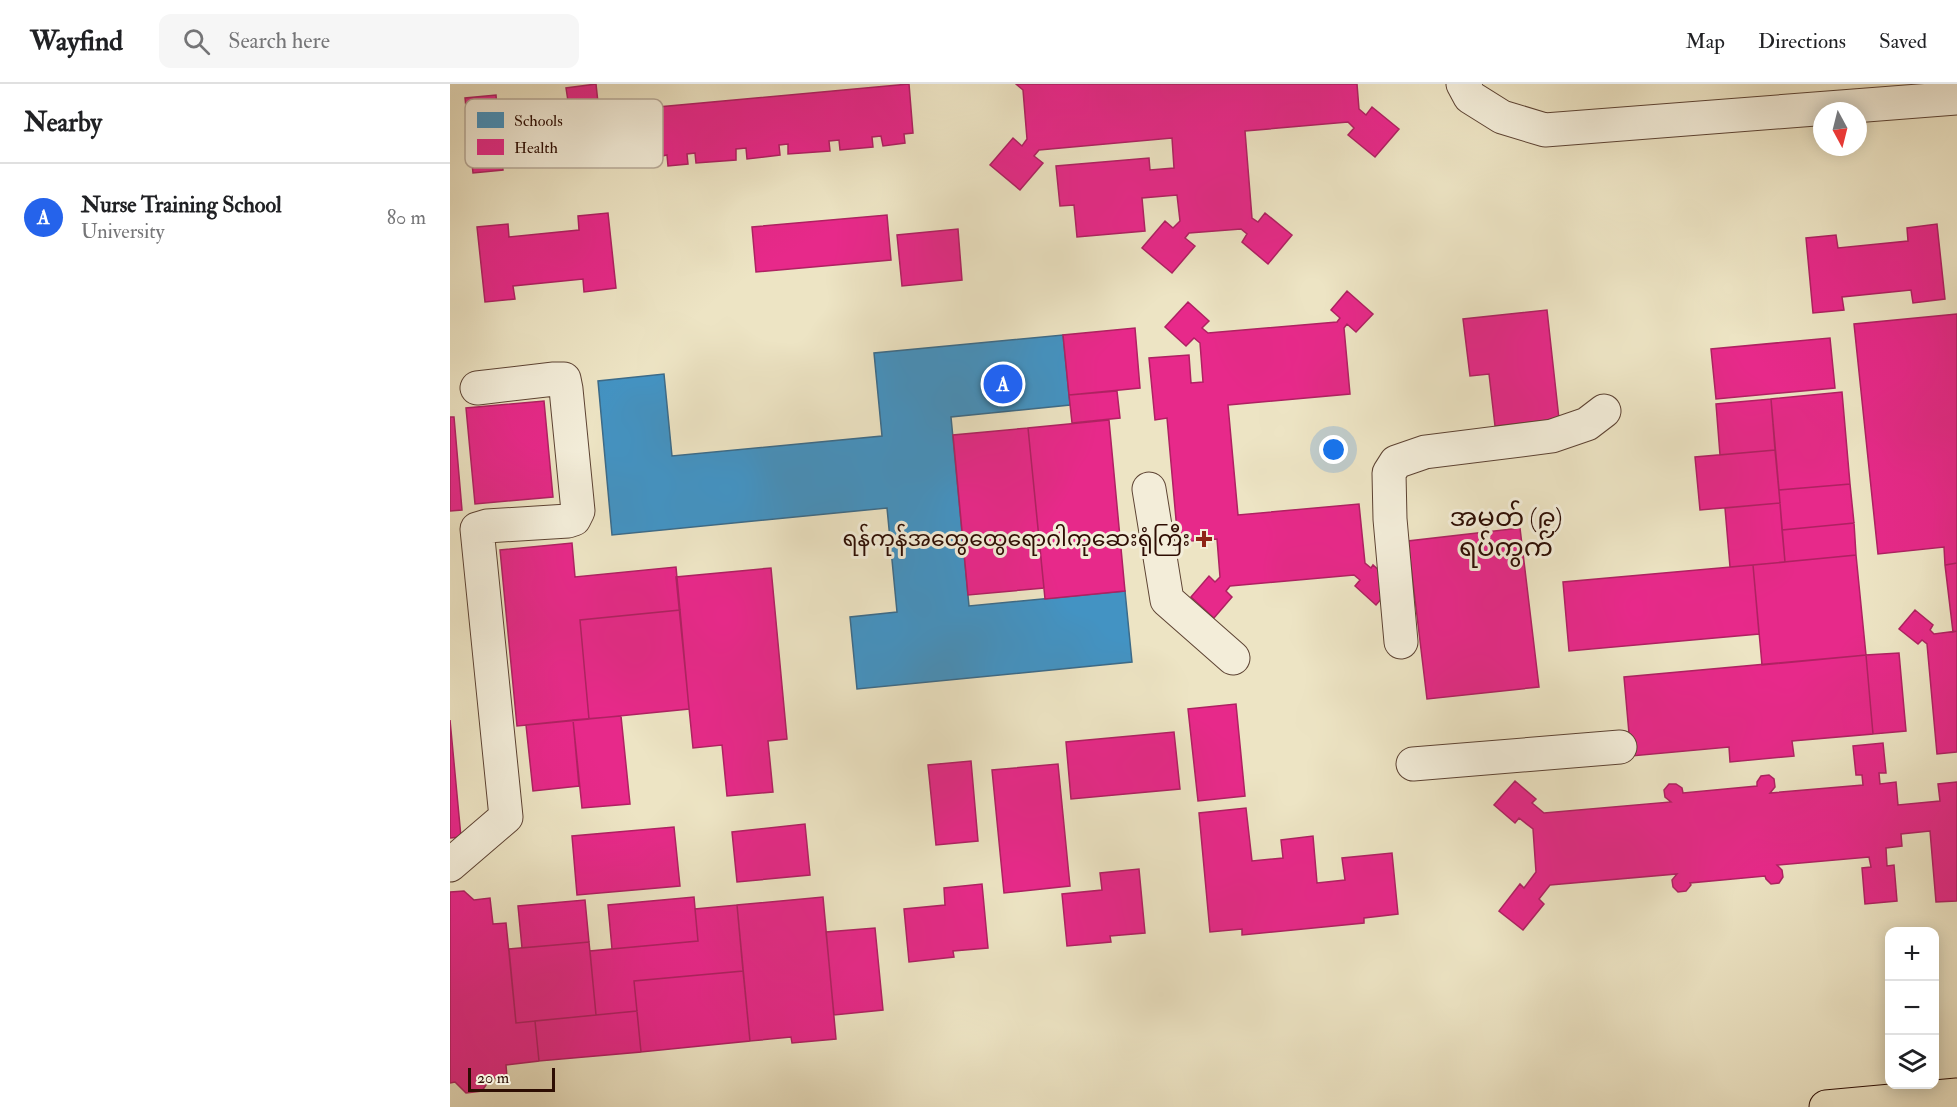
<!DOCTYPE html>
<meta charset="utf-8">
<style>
:root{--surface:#fff;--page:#f6f6f6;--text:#202124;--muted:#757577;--line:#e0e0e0;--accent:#2563eb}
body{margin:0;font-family:"IM FELL Double Pica","Noto Sans Myanmar",serif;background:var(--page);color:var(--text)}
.controls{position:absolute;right:18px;bottom:18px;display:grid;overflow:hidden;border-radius:12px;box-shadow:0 3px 15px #0003}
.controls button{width:54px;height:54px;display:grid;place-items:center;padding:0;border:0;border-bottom:2px solid var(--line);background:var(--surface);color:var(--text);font:30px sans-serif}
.compass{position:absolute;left:1363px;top:18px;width:54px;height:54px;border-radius:50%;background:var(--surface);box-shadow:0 3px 15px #0003;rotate:173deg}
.scale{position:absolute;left:18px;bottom:15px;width:87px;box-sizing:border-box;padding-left:6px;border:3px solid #2d0d03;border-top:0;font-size:16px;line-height:21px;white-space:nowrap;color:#2d0d03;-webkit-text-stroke:4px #f3edd9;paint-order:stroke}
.you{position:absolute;left:884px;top:366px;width:21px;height:21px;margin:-15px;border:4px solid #fff;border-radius:50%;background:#1a73e8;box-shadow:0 0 0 9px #1a73e833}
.badge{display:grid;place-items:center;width:39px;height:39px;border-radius:50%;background:var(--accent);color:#fff;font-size:20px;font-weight:700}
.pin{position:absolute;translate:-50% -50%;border:3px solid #fff;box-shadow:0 2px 6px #0006}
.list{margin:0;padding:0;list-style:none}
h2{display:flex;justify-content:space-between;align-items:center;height:78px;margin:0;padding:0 24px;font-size:26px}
h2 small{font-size:20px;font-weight:400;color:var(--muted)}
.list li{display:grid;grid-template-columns:39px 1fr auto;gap:18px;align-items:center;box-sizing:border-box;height:108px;padding:0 24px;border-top:2px solid var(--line)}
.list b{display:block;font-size:22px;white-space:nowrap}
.list p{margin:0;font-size:20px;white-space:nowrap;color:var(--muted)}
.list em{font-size:20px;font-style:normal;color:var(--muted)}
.icon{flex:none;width:33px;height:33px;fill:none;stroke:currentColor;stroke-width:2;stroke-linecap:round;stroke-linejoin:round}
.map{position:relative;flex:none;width:1507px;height:1023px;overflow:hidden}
header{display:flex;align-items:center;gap:36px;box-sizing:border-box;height:84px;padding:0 30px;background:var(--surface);border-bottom:2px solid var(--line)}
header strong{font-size:28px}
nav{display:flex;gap:33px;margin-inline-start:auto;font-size:21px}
.search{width:420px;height:54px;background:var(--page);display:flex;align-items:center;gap:15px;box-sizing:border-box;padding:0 21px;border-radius:12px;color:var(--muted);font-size:22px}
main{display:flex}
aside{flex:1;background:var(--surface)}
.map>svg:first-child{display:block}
.schools{fill:#4393c3;stroke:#3c6b89;stroke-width:1.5}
.health{fill:#e7298a;stroke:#af2162;stroke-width:1.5}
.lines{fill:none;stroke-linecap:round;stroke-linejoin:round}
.minor-casing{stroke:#5d4333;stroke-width:35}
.major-casing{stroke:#2d0d03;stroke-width:35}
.minor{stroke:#f3edd9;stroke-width:33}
.major{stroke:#ede4c4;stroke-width:33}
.poi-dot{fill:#8f2418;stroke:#f3edd9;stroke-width:2}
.labels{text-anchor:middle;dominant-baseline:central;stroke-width:6;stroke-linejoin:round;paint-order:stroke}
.poi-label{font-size:22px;fill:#2d0d03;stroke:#f3edd9;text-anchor:end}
.quarter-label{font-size:26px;fill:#2d0d03;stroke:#f3edd9}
.key{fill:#f3edd9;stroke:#b8aa99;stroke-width:1.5}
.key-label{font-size:16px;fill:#2d0d03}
</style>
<header>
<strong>Wayfind</strong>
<div class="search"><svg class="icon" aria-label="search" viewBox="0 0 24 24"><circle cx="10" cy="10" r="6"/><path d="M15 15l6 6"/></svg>Search here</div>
<nav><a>Map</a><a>Directions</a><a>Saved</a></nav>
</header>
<main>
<aside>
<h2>Nearby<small></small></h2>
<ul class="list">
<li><span class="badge">A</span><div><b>Nurse Training School</b><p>University</p></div><em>80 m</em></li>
</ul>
</aside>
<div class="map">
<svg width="1507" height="1023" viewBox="0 0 1507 1023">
<rect width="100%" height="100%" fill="#ede4c4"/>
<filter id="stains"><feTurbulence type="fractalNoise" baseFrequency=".00333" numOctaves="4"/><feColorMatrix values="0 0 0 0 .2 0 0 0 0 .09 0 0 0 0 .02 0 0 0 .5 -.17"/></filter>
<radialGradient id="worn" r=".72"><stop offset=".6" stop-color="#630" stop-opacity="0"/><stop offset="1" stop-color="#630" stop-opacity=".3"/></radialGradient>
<path class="schools" d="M613 251 620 321 501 333 519 522 675 507 682 578 407 605 400 533 447 528 437 424 162 451 148 297 214 290 222 372 432 352 424 269Z"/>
<path class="health" d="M146 0 154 75 122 79 121 66 52 73 53 86 23 89 15 14 46 11 47 24 118 17 116 4Z
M459 0 463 49 454 50 455 59 433 62 431 52 422 53 423 63 390 66 389 56 379 57 380 67 338 70V60L329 61 330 71 297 75 296 64 286 65V76L246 79 245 69 237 70 238 80 218 82 217 71 212 72 208 23Z
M566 0H907L909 25 916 31 922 23 949 45 925 73 898 51 904 44 898 38 795 47 802 134 808 138 815 129 842 151 818 180 792 158 797 150 791 145 739 149 735 154 745 162 722 189 692 164 715 137 723 144 730 137 727 111 692 114 695 147 627 153 624 121 610 122 606 82 699 74 700 86 724 84 722 54 589 66 584 72 593 79 570 106 540 81 563 54 572 62 577 55 573 6Z
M158 129 166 204 134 208 133 195 63 202 65 215 35 218 27 143 58 140 59 153 129 146 128 132Z
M437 131 441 176 306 188 302 143Z
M1487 140 1495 215 1463 219 1461 206 1392 213 1394 226 1363 229 1356 154 1386 151 1388 164 1458 157 1457 144Z
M508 145 512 196 452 202 447 151Z
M897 207 923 230 906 248 897 240 894 244 900 310 778 321 788 431 909 420 915 479 921 484 923 481 944 500 926 521 905 502 910 496 904 491 780 502 776 507 782 513 764 534 741 513 759 492 765 498 770 493 767 455 728 458 717 334 705 336 699 274 739 271 741 299 753 298 750 259 744 254 736 262 715 243 738 218 759 237 752 244 758 249 887 238 890 234 881 226Z
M1097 226 1109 335 1045 342 1039 290 1020 292 1013 235Z
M1507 230V479L1495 481 1494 463 1428 470 1404 240Z
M685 244 690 304 619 311 613 251Z
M1380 254 1385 304 1266 315 1261 265Z
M667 307 670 334 622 339 619 311Z
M1392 308 1400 400 1329 406 1321 315Z
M1321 315 1325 366 1270 371 1266 320Z
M94 317 103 413 25 420 16 324Z
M0 333H4L12 426 0 427Z
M659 336 675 507 595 515 578 344Z
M578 344 594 504 518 511 503 351Z
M1325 366 1330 419 1250 426 1245 373Z
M1400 400 1404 439 1332 446 1329 406Z
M1330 419 1335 478 1280 483 1275 424Z
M1404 439 1406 471 1335 478 1332 446Z
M1070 444 1089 603 977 615 958 457Z
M122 459 125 493 226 483 230 526 130 536 139 635 67 642 50 466Z
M1406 471 1416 571 1312 581 1303 481Z
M1507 479V547L1503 548 1495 481Z
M1303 481 1309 550 1119 567 1113 498Z
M321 484 337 655 318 657 323 708 277 712 272 661 243 664 226 493Z
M230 526 239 625 139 635 130 536Z
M1465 526 1483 541 1480 546 1484 550 1507 547V668L1487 670 1477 560 1472 556 1468 560 1449 545Z
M1449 569 1456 647 1423 650 1416 571Z
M1416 571 1423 650 1342 657 1344 672 1280 678 1279 663 1181 672 1174 593Z
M786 620 795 712 748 717 738 625Z
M171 632 180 720 132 724 123 636Z
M0 636 11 753 0 754Z
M123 636 129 702 83 707 76 641Z
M724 648 730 705 621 715 616 658Z
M1433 659 1436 689H1429L1430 700 1446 698 1448 721 1490 717 1488 700 1507 698V817L1486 818 1480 747 1451 750 1452 762 1436 764 1437 782 1444 781 1447 817 1415 820 1412 784 1421 783 1419 773 1327 781 1332 786 1333 793 1329 799 1321 800 1316 795 1315 792 1240 799 1241 801 1236 807 1228 808 1223 803 1222 796 1227 790 1100 801 1089 815 1094 820 1073 846 1049 827 1070 800 1074 804 1086 788 1083 745 1069 734 1065 739 1044 721 1065 697 1086 715 1082 719 1094 729 1221 718 1215 713 1214 706 1219 700H1226L1232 704 1233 709 1307 702V698L1311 692 1319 691 1324 695 1325 703 1320 709 1413 701 1412 691H1406L1403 662Z
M521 677 528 757 486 761 478 681Z
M608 680 620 802 554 809 542 686Z
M796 724 802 777 833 774 831 756 863 752 867 799 895 796 892 774 942 769 948 830 914 834V839L792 851V845L760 848 749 729Z
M355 740 360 791 287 798 282 748Z
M224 743 230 802 127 811 122 752Z
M689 785 695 849 660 852 661 858 617 862 612 810 652 806 650 789Z
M532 800 538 864 503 867 504 873 459 878 454 825 495 821 494 804Z
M14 807 24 816 40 814 43 840 56 839 66 939 85 937 89 977 56 981 57 993 40 995 32 1007 16 1009 5 998 0 999V808Z
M244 813 248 857 162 865 158 821Z
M373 813 386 955 342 959 341 953 300 957 287 821Z
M135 816 139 858 72 864 68 822Z
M287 821 293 887 184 897 187 927 146 931 140 867 248 857 245 825Z
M425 844 433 926 384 931 376 848Z
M139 858 146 931 66 939 59 865Z
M293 887 300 957 191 968 184 897Z
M187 927 191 968 89 977 85 937Z"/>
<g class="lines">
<g class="minor-casing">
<path id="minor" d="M1013 0 1020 13 1052 33 1095 46 1507 14
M699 405 717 516 783 574
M951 558 940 435 939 389 946 378 975 368 1102 352 1137 340 1154 327
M963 680 1170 663
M0 781 56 733 27 445 37 442 118 437 124 435 128 427 116 305 114 295H104L27 304"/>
</g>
<g class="major-casing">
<path id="major" d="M1376 1023 1507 1011"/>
</g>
<use href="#minor" class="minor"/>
<use href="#major" class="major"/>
</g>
<path class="poi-dot" d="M751 446h6v6h6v6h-6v6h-6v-6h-6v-6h6z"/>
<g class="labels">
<g class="poi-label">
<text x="740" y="455">ရန်ကုန်အထွေထွေရောဂါကုဆေးရုံကြီး</text>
</g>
<g class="quarter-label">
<text x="1056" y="434">အမှတ် (၉)<tspan x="1056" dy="30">ရပ်ကွက်</tspan></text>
</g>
</g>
<rect x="15" y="15" width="198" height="69" rx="9" class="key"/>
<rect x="27" y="28" width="27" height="16" fill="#4393c3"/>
<rect x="27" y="55" width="27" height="16" fill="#e7298a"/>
<g class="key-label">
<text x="64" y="42">Schools</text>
<text x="64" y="69">Health</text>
</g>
<rect width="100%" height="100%" filter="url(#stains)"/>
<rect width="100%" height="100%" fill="url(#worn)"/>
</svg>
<div class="controls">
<button>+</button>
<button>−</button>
<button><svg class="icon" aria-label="layers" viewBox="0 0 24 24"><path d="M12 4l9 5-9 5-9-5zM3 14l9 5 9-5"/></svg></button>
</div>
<svg class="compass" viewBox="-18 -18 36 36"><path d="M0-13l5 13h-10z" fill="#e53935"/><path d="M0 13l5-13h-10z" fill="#757577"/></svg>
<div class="scale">20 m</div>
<div class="you"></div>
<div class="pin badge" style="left:553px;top:300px">A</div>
</div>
</main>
